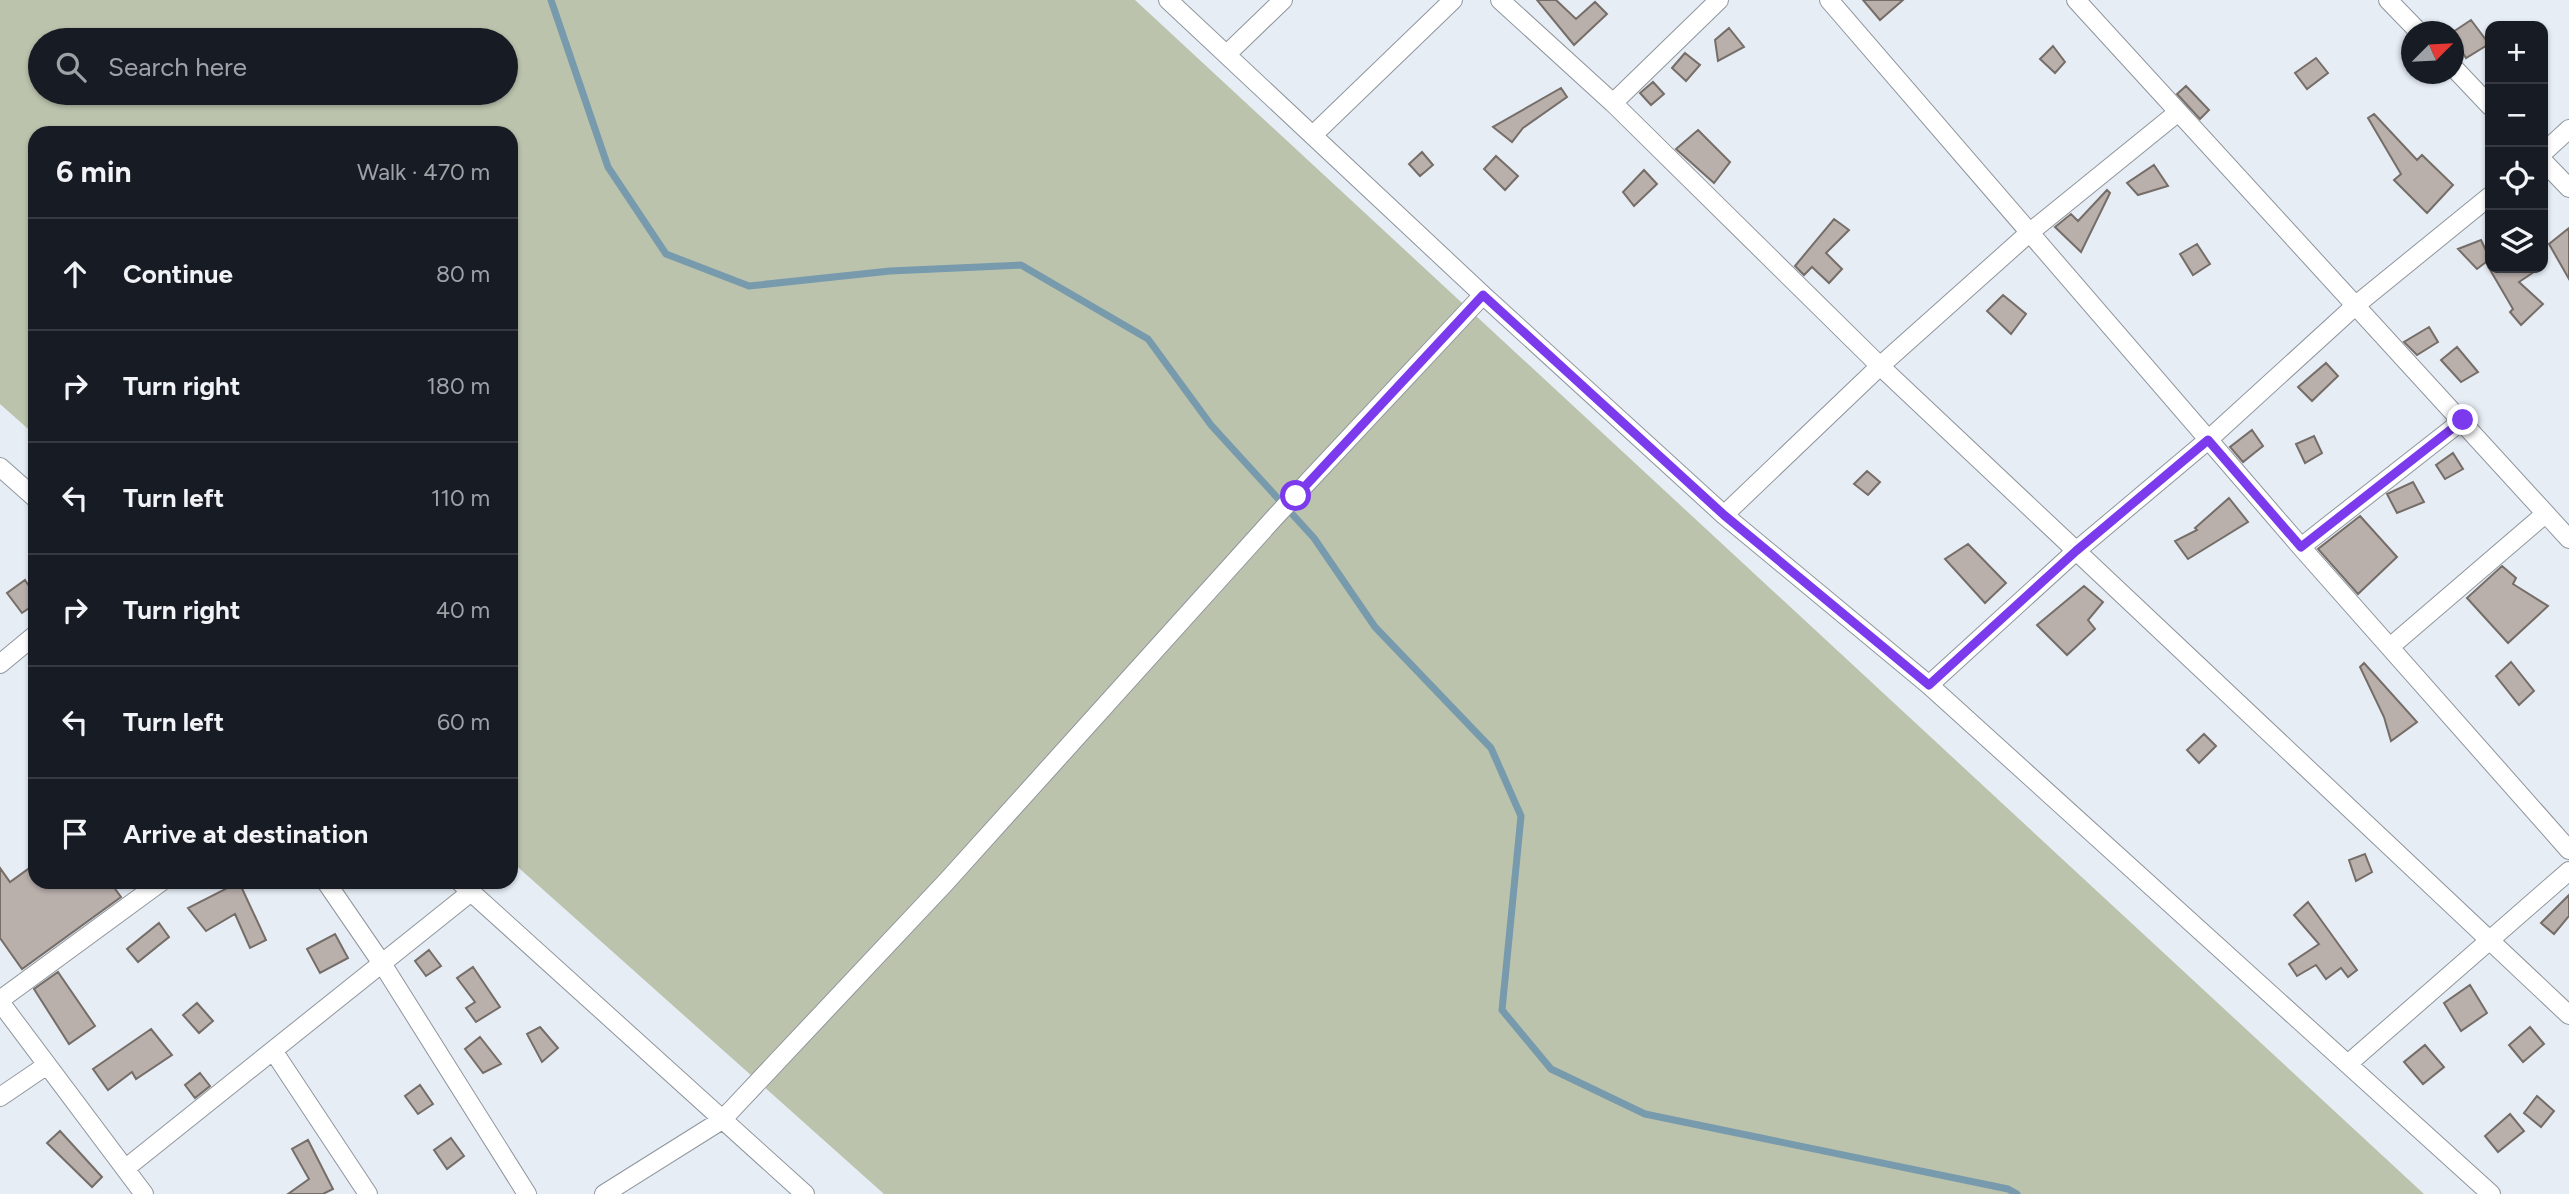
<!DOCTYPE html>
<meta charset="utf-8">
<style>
:root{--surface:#171b24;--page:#20242c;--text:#f1f3f6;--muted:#9ea1a6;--line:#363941}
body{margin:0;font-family:Figtree,sans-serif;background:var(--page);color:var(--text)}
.controls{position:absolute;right:21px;top:21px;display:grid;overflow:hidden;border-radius:14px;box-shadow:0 2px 5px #0004}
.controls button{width:63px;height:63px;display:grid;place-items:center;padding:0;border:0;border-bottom:2px solid var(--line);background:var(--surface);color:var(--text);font:35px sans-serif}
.compass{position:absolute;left:2401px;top:21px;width:63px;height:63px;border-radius:50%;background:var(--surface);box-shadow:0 2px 5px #0004;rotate:66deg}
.stop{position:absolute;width:21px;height:21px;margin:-16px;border:5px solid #7c3aed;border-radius:50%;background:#fff}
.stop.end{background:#7c3aed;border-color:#fff;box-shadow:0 2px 7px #0008}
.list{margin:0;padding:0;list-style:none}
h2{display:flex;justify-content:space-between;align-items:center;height:91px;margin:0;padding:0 28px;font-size:30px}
h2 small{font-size:23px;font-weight:400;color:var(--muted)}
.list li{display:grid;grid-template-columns:46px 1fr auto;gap:21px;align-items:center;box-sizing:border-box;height:112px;padding:0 28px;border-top:2px solid var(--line)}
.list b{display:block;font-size:26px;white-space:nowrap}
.list em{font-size:23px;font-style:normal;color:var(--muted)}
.icon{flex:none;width:38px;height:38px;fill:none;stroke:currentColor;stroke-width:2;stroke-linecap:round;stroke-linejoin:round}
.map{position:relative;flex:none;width:2569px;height:1194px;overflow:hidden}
.search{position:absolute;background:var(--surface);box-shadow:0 2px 5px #0004;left:28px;top:28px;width:490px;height:77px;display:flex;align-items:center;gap:18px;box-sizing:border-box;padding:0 24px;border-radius:38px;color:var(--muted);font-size:26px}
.panel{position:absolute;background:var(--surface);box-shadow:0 2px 5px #0004;left:28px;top:126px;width:490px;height:763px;border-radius:21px}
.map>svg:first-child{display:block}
.green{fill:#bbc3ad;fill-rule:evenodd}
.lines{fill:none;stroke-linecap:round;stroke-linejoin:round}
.stream{stroke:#789aad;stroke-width:7}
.building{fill:#b9afab;stroke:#756d68;stroke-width:2}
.minor-casing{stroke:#8f959c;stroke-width:20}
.minor{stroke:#fff;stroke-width:18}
.route{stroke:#7c3aed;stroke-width:9}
</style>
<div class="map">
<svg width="2569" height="1194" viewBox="0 0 2569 1194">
<rect width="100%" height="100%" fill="#e7edf5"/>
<path class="green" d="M0 0H1135L2424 1194H884L511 861V133H35V435L0 404ZM40 40H506V93H40Z"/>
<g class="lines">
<path class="stream" d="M551 0 608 167 666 254 749 286 890 271 1021 265 1148 339 1211 425 1314 538 1375 627 1491 748 1521 816 1502 1010 1551 1069 1645 1114 2008 1189 2017 1194"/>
</g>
<path class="building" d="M1537 0H1556L1576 19 1595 2 1607 14 1574 45Z
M1863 0H1903L1880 20Z
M2471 20 2489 44 2466 58 2454 38 2453 32Z
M1729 28 1744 47 1718 61 1715 40Z
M2053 46 2065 62 2055 73 2040 59Z
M1685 53 1700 65 1686 81 1672 68Z
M2316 58 2328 73 2307 89 2295 73Z
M1653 82 1664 94 1651 105 1640 93Z
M2186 86 2209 110 2200 119 2177 94Z
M1561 88 1567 97 1523 128 1512 142 1493 127Z
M2374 114 2417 160 2422 155 2453 185 2427 213 2394 180 2401 174 2368 118Z
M1698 130 1730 162 1714 183 1676 149Z
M1422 152 1433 165 1420 176 1409 164Z
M1496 156 1518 176 1505 190 1484 169Z
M2154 165 2168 186 2138 195 2127 183Z
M1644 170 1657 184 1634 206 1623 192Z
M2107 190 2110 193 2081 252 2055 227 2071 214 2078 221Z
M1834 219 1849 230 1826 253 1842 269 1829 283 1812 267 1804 275 1795 266Z
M2569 228V279L2549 244Z
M2481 240 2490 259 2477 269 2458 249Z
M2197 244 2210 264 2193 275 2180 254Z
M2489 268H2540L2519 282 2543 304 2521 325 2510 312 2513 309Z
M2003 295 2026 314 2011 334 1987 311Z
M2429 327 2438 342 2417 355 2404 342Z
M2457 347 2478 372 2461 382 2441 360Z
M2326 363 2338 376 2312 401 2298 387Z
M2252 430 2263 446 2243 462 2230 447Z
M2314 436 2322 453 2305 463 2296 444Z
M2453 453 2463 469 2445 479 2436 465Z
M1867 471 1880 482 1868 495 1854 484Z
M2413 482 2424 502 2397 513 2387 494Z
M2229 498 2248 522 2188 559 2175 541 2197 530 2195 528Z
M2360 516 2397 557 2358 594 2318 549Z
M1968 544 2006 583 1985 603 1945 559Z
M2502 566 2516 578 2513 584 2548 606 2508 643 2467 598Z
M25 580 35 595V604L22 613 7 593Z
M2084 586 2103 602 2088 620 2095 629 2067 655 2037 625Z
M2511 662 2534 691 2519 705 2496 676Z
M2364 663 2417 722 2391 741 2384 717 2360 667Z
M2204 734 2216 746 2199 763 2187 750Z
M2365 854 2372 872 2356 881 2349 860Z
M35 864V882H110L121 897 22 969 0 938V868L10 882Z
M239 882 266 940 250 948 235 914 206 931 188 908Z
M2569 895V916L2554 934 2541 923Z
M2308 902 2357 970 2348 977 2341 968 2326 979 2316 965 2297 976 2289 964 2319 944 2294 915Z
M159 923 169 937 138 962 127 949Z
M335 934 348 958 320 973 307 949Z
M429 950 441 966 426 976 415 961Z
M473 967 500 1007 476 1022 466 1008 475 1002 457 978Z
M58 972 95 1026 69 1044 34 989Z
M2470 985 2487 1013 2461 1031 2444 1003Z
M197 1003 213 1021 199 1033 183 1015Z
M540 1027 558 1048 542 1062 527 1034Z
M2530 1027 2544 1044 2523 1062 2509 1045Z
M151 1029 172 1055 136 1079 132 1072 108 1090 93 1069Z
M480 1037 501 1064 483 1073 465 1049Z
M2425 1045 2444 1067 2423 1084 2404 1062Z
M200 1073 210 1086 195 1098 185 1085Z
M420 1085 433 1104 418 1114 405 1096Z
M2537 1096 2554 1111 2541 1127 2524 1113Z
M2510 1114 2524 1131 2498 1152 2485 1136Z
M60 1131 102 1177 92 1187 47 1143Z
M451 1138 464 1156 447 1169 434 1150Z
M308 1140 333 1189 323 1194H288L309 1179 292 1149Z"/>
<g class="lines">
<g class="minor-casing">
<path id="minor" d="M1168 0 1483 295 1724 515 1929 685 2491 1194
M1500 0 1613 103 1880 366 2569 1015
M1829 0 2301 547 2569 850
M2076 0 2569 539
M2388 0 2419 32
M1227 54 1283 0
M2454 68 2490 106
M1613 103 1719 0
M1314 134 1453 0
M2543 153 2569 129
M2543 161 2569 188
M0 467 35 498
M1724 515 1880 366 2029 233 2177 113
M2301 547 2463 420
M2390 647 2545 514
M0 664 35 635
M1929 685 2076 551 2208 440 2356 305 2490 196
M326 882 383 965 527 1194
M460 882 805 1194
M0 1000 161 882
M0 1002 144 1194
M274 1052 368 1194
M2349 1063 2569 871
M0 1097 47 1065
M126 1168 471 892
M604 1194 722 1120 946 882 1276 516 1483 295"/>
</g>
<use href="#minor" class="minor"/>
</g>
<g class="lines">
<path class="route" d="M1296 496 1483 295 1724 515 1929 685 2076 551 2208 440 2301 547 2463 420"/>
</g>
</svg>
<div class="controls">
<button>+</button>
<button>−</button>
<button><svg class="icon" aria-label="locate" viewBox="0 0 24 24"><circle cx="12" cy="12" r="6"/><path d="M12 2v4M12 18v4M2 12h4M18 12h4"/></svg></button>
<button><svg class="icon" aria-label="layers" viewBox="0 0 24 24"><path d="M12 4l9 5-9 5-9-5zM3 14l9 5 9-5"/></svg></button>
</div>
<svg class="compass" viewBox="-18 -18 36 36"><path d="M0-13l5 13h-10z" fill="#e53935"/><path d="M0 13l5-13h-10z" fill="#9ea1a6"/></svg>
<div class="stop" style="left:1296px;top:496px"></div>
<div class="stop end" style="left:2463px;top:420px"></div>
<div class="search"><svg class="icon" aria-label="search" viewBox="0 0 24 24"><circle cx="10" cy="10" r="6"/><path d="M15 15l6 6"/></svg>Search here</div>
<section class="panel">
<h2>6 min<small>Walk · 470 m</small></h2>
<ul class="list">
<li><svg class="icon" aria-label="ahead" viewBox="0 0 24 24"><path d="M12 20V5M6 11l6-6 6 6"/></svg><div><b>Continue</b></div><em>80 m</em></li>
<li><svg class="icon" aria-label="right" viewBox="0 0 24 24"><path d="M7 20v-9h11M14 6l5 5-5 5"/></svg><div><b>Turn right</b></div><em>180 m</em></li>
<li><svg class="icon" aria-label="left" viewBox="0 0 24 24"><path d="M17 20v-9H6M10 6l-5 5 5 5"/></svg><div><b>Turn left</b></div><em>110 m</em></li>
<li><svg class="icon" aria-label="right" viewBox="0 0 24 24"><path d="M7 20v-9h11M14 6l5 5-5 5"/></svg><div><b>Turn right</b></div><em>40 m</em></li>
<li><svg class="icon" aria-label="left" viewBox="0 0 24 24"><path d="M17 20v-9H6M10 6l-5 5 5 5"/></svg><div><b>Turn left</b></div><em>60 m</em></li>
<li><svg class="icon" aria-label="arrive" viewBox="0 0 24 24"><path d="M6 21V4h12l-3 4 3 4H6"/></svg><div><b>Arrive at destination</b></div></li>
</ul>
</section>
</div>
